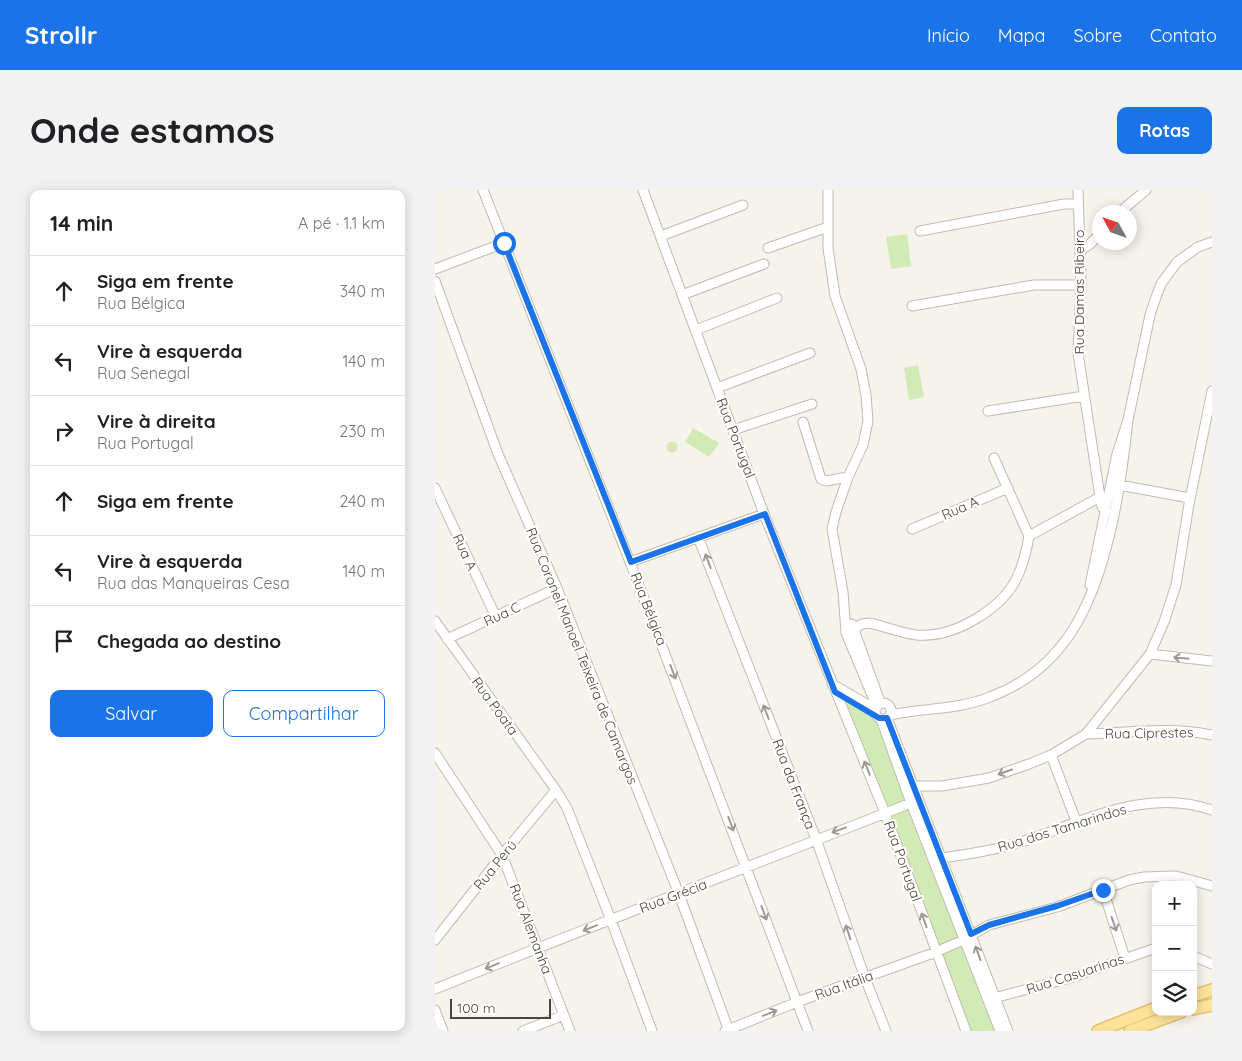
<!DOCTYPE html>
<html lang="pt">
<meta charset="utf-8">
<style>
:root{--surface:#fff;--page:#f2f2f2;--text:#202124;--muted:#757577;--line:#e0e0e0;--accent:#1a73e8}
body{margin:0;font-family:Quicksand,sans-serif;background:var(--page);color:var(--text)}
.controls{position:absolute;right:15px;bottom:15px;display:grid;overflow:hidden;border-radius:10px;box-shadow:0 2px 12px #0003}
.controls button{width:45px;height:45px;display:grid;place-items:center;padding:0;border:0;border-bottom:1px solid var(--line);background:var(--surface);color:var(--text);font:25px sans-serif}
.compass{position:absolute;left:657px;top:15px;width:45px;height:45px;border-radius:50%;background:var(--surface);box-shadow:0 2px 12px #0003;rotate:310deg}
.scale{position:absolute;left:15px;bottom:12px;width:101px;box-sizing:border-box;padding-left:5px;border:2px solid #4b4439;border-top:0;font-size:14px;line-height:18px;white-space:nowrap;color:#4b4439;-webkit-text-stroke:4px #fff;paint-order:stroke}
.stop{position:absolute;width:15px;height:15px;margin:-11px;border:4px solid #1a73e8;border-radius:50%;background:#fff}
.stop.end{background:#1a73e8;border-color:#fff;box-shadow:0 1px 5px #0008}
.list{margin:0;padding:0;list-style:none}
h2{display:flex;justify-content:space-between;align-items:center;height:65px;margin:0;padding:0 20px;font-size:21px}
h2 small{font-size:16px;font-weight:400;color:var(--muted)}
.list li{display:grid;grid-template-columns:32px 1fr auto;gap:15px;align-items:center;box-sizing:border-box;height:70px;padding:0 20px;border-top:1px solid var(--line)}
.list b{display:block;font-size:19px;white-space:nowrap}
.list p{margin:0;font-size:16px;white-space:nowrap;color:var(--muted)}
.list em{font-size:16px;font-style:normal;color:var(--muted)}
.actions{display:flex;gap:10px;padding:15px 20px}
.actions a{flex:1;padding:11px 0;border:1px solid var(--accent);border-radius:10px;text-align:center;font-size:18px;color:var(--accent)}
.actions .main{background:var(--accent);color:#fff}
.icon{flex:none;width:28px;height:28px;fill:none;stroke:currentColor;stroke-width:2;stroke-linecap:round;stroke-linejoin:round}
.map{position:relative;flex:none;width:777px;height:841px;overflow:hidden;border-radius:10px}
header{display:flex;align-items:center;gap:30px;box-sizing:border-box;height:70px;padding:0 25px;background:var(--accent);color:#fff}
header strong{font-size:24px}
nav{display:flex;gap:28px;margin-inline-start:auto;font-size:18px}
.intro{display:flex;align-items:center;justify-content:space-between;box-sizing:border-box;height:120px;padding:0 30px}
h1{margin:0;font-size:35px}
.button{padding:12px 22px;border-radius:10px;background:var(--accent);color:#fff;font-size:18px;font-weight:700}
main{display:flex;gap:30px;padding:0 30px}
aside{flex:1;background:var(--surface);border-radius:10px;box-shadow:0 2px 12px #0003}
.map>svg:first-child{display:block}
.green{fill:#d2eab5}
.lines{fill:none;stroke-linecap:round;stroke-linejoin:round}
.minor-casing{stroke:#c2bbae;stroke-width:11}
.major-casing{stroke:#e6c16a;stroke-width:14}
.minor{stroke:#fff;stroke-width:9}
.major{stroke:#ffe39c;stroke-width:11}
.oneway{stroke:#9c9892}
.route{stroke:#1a73e8;stroke-width:6}
.labels{text-anchor:middle;dominant-baseline:central;stroke-width:4.5;stroke-linejoin:round;paint-order:stroke}
.street-label{font-size:14px;fill:#4b4439;stroke:#fff}
</style>
<header>
<strong>Strollr</strong>
<nav><a>Início</a><a>Mapa</a><a>Sobre</a><a>Contato</a></nav>
</header>
<div class="intro"><h1>Onde estamos</h1><a class="button">Rotas</a></div>
<main>
<aside>
<h2>14 min<small>A pé · 1.1 km</small></h2>
<ul class="list">
<li><svg class="icon" aria-label="ahead" viewBox="0 0 24 24"><path d="M12 20V5M6 11l6-6 6 6"/></svg><div><b>Siga em frente</b><p>Rua Bélgica</p></div><em>340 m</em></li>
<li><svg class="icon" aria-label="left" viewBox="0 0 24 24"><path d="M17 20v-9H6M10 6l-5 5 5 5"/></svg><div><b>Vire à esquerda</b><p>Rua Senegal</p></div><em>140 m</em></li>
<li><svg class="icon" aria-label="right" viewBox="0 0 24 24"><path d="M7 20v-9h11M14 6l5 5-5 5"/></svg><div><b>Vire à direita</b><p>Rua Portugal</p></div><em>230 m</em></li>
<li><svg class="icon" aria-label="ahead" viewBox="0 0 24 24"><path d="M12 20V5M6 11l6-6 6 6"/></svg><div><b>Siga em frente</b></div><em>240 m</em></li>
<li><svg class="icon" aria-label="left" viewBox="0 0 24 24"><path d="M17 20v-9H6M10 6l-5 5 5 5"/></svg><div><b>Vire à esquerda</b><p>Rua das Manqueiras Cesa</p></div><em>140 m</em></li>
<li><svg class="icon" aria-label="arrive" viewBox="0 0 24 24"><path d="M6 21V4h12l-3 4 3 4H6"/></svg><div><b>Chegada ao destino</b></div></li>
</ul>
<div class="actions"><a class="main">Salvar</a><a>Compartilhar</a></div>
</aside>
<div class="map">
<svg width="777" height="841" viewBox="0 0 777 841">
<rect width="100%" height="100%" fill="#f6f3ec"/>
<path class="green" d="M472 44 476 76 456 79 451 47Z
M483 175 489 207 474 210 469 178Z
M258 238 284 253 274 267 250 252Z
M231.5 257a5.5 5.5 0 1 1 11 0a5.5 5.5 0 1 1-11 0Z
M407 509 435 524 442 532 562 841H535L455 627Z"/>
<g class="lines">
<g class="minor-casing">
<path id="minor" d="M48 0 195 372 373 841
M208 0 329 324 450 623 531 841
M393 0V58L400 106 426 179 431 205 433 231 428 255 413 287 401 322 397 339 408 402 411 443 442 517
M643 0 646 95 643 163 665 307 667 317 671 321
M685 22 711 0
M485 41 629 14H643
M226 46 308 15
M333 58 393 37
M645 61 655 54 664 45
M0 79 69 53
M0 91 63 264 122 398 244 704 294 841
M247 105 329 74
M477 116 599 95H646
M261 140 342 108
M282 198 375 163
M553 221 649 206
M368 232 386 289 391 291 413 287
M298 240 377 214
M559 268 594 346
M681 291 684 295 755 308
M0 298 61 427
M477 339 573 298
M263 347 381 649 430 788 451 841
M195 372 329 324
M655 395 682 264 693 230 715 125 721 107 726 94 742 72 763 57 777 52
M0 431 121 600 132 618 176 730 217 841
M417 434 444 509
M411 443 427 434 434 433C450 436 465 443 482 445 520 448 570 418 584 383 589 371 592 358 594 346L665 307
M12 449 122 398
M715 464 777 471
M397 494 440 519
M440 521a8 8 0 1 1 16 0a8 8 0 1 1-16 0Z
M455 525C488 518 523 520 555 507 630 479 658 415 675 343 684 306 689 268 693 230
M452 528 573 841
M446 529 476 613 565 841
M651 544C693 543 735 536 777 545
M0 563 67 665 135 841
M616 565 641 631
M479 596H507L554 588 594 574 616 565 651 544 715 464 729 432 741 395 754 314 777 201
M507 668C534 664 562 660 589 651 651 631 711 597 777 620
M668 700 690 768
M0 750 67 665 121 600
M758 766 777 774
M0 799C158 735 317 676 476 613
M559 808 635 788 721 758
M0 820 8 841
M88 841 129 825
M290 841 362 812 501 762 528 750 554 735 622 717 694 690 709 687 741 686 777 696"/>
</g>
<g class="major-casing">
<path id="major" d="M758 806 777 800
M758 819 777 815
M663 841 721 818
M695 841 746 822"/>
</g>
<use href="#minor" class="minor"/>
<use href="#major" class="major"/>
</g>
<defs><path id="oneway-shaft" d="M-6 0H5M1.5-3L5.5 0L1.5 3" fill="none" stroke-width="1.6" stroke-linecap="round" stroke-linejoin="round" transform="scale(1.25)"/></defs>
<g class="oneway">
<use href="#oneway-shaft" transform="translate(273 371) rotate(-111)"/>
<use href="#oneway-shaft" transform="translate(746 468) rotate(-174)"/>
<use href="#oneway-shaft" transform="translate(238 482) rotate(69)"/>
<use href="#oneway-shaft" transform="translate(331 522) rotate(-111)"/>
<use href="#oneway-shaft" transform="translate(432 578) rotate(-112)"/>
<use href="#oneway-shaft" transform="translate(570 582) rotate(161)"/>
<use href="#oneway-shaft" transform="translate(296 634) rotate(69)"/>
<use href="#oneway-shaft" transform="translate(404 640) rotate(160)"/>
<use href="#oneway-shaft" transform="translate(329 723) rotate(70)"/>
<use href="#oneway-shaft" transform="translate(489 730) rotate(-110)"/>
<use href="#oneway-shaft" transform="translate(679 734) rotate(71)"/>
<use href="#oneway-shaft" transform="translate(155 738) rotate(159)"/>
<use href="#oneway-shaft" transform="translate(413 742) rotate(-109)"/>
<use href="#oneway-shaft" transform="translate(543 763) rotate(-110)"/>
<use href="#oneway-shaft" transform="translate(57 776) rotate(158)"/>
<use href="#oneway-shaft" transform="translate(335 823) rotate(-22)"/>
</g>
<g class="lines">
<path class="route" d="M69 53 196 372 330 324 400 502 444 528H452L536 744 554 735 622 716 668 700"/>
</g>
<g class="labels">
<g class="street-label">
<text transform="translate(644 102) rotate(-90)">Rua Damas Ribeiro</text>
<text transform="translate(301 248) rotate(69)">Rua Portugal</text>
<text transform="translate(525 318) rotate(-23)">Rua A</text>
<text transform="translate(30 362) rotate(65)">Rua A</text>
<text transform="translate(214 419) rotate(69)">Rua Bélgica</text>
<text transform="translate(67 424) rotate(-25)">Rua C</text>
<text transform="translate(147 466) rotate(68)">Rua Coronel Manoel Teixeira de Camargos</text>
<text transform="translate(60 516) rotate(54)">Rua Poata</text>
<text transform="translate(714 543) rotate(-1)">Rua Ciprestes</text>
<text transform="translate(359 594) rotate(69)">Rua da França</text>
<text transform="translate(627 638) rotate(-17)">Rua dos Tamarindos</text>
<text transform="translate(468 671) rotate(70)">Rua Portugal</text>
<text transform="translate(60 675) rotate(-51)">Rua Perú</text>
<text transform="translate(238 706) rotate(-21)">Rua Grécia</text>
<text transform="translate(96 739) rotate(69)">Rua Alemanha</text>
<text transform="translate(640 784) rotate(-18)">Rua Casuarinas</text>
<text transform="translate(409 795) rotate(-20)">Rua Itália</text>
</g>
</g>
</svg>
<div class="controls">
<button>+</button>
<button>−</button>
<button><svg class="icon" aria-label="layers" viewBox="0 0 24 24"><path d="M12 4l9 5-9 5-9-5zM3 14l9 5 9-5"/></svg></button>
</div>
<svg class="compass" viewBox="-18 -18 36 36"><path d="M0-13l5 13h-10z" fill="#e53935"/><path d="M0 13l5-13h-10z" fill="#757577"/></svg>
<div class="scale">100 m</div>
<div class="stop" style="left:69px;top:53px"></div>
<div class="stop end" style="left:668px;top:700px"></div>
</div>
</main>
